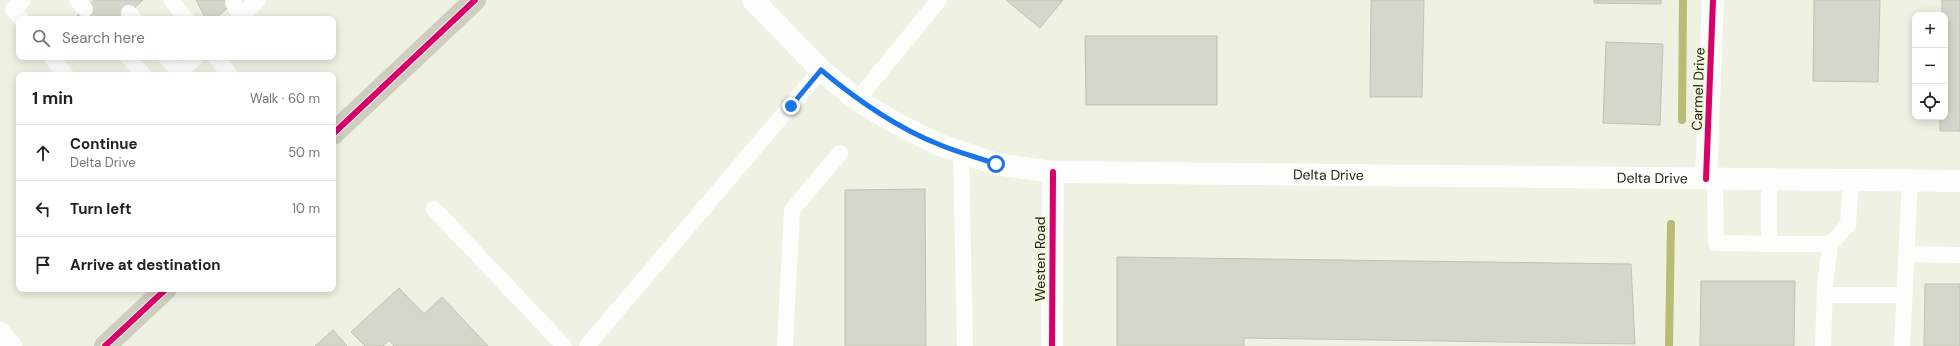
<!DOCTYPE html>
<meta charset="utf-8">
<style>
:root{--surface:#fff;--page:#f2f2f2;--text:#222;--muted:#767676;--line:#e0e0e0}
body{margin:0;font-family:"DM Sans",sans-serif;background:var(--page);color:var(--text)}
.controls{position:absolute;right:12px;top:12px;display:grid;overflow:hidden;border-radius:8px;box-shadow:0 2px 10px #0003}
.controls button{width:36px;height:36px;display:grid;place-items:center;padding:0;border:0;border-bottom:1px solid var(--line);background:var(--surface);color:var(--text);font:20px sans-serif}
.stop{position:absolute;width:12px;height:12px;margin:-9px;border:3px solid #1a73e8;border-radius:50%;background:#fff}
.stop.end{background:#1a73e8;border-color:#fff;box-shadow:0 1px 4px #0008}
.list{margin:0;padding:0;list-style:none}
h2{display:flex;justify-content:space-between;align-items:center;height:52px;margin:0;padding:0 16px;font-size:17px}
h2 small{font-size:13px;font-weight:400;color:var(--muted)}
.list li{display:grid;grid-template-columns:26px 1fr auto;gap:12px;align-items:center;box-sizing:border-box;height:56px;padding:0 16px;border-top:1px solid var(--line)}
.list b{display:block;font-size:15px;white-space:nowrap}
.list p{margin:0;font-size:13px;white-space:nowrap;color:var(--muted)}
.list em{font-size:13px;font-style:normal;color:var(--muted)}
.icon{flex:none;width:22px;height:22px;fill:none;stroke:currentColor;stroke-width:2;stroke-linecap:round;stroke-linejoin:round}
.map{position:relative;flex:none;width:1960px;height:346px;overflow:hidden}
.search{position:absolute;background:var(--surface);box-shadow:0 2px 10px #0003;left:16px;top:16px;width:320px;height:44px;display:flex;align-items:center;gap:10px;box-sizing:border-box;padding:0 14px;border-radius:8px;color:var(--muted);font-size:15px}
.panel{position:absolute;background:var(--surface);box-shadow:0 2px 10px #0003;left:16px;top:72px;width:320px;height:220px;border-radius:8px}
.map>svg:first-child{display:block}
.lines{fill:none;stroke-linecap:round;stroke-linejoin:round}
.stream{stroke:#b8bd75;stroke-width:8}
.building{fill:#d6d7cc;stroke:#c1c2b7}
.service{stroke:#fdfdfb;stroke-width:16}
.minor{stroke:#fdfdfb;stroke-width:22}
.secondary{stroke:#fdfdfb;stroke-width:22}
.primary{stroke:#cdcec0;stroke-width:22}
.cycleway-casing{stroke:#f4f7dc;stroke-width:8}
.cycleway{stroke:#d6006c;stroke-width:6}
.route{stroke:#1a73e8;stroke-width:5}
.labels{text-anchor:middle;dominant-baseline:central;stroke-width:3.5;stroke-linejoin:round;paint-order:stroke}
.street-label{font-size:14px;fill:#222319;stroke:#f4f7dc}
</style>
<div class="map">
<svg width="1960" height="346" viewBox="0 0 1960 346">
<rect width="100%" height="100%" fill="#eff1e2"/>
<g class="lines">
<path class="stream" d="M1682 120 1683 0
M1669 346 1671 224"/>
</g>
<path class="building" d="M94 0H143L123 19H74Z
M196 0H236L215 19H206Z
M1006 0H1063L1040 28Z
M1371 0H1424L1422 97H1370Z
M1594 0H1661V4L1594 3Z
M1814 0H1880L1878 82 1813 81Z
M1942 0H1960V131H1940V117H1945V15H1942Z
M1085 36H1217V105H1086Z
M1606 42 1663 44 1660 125 1603 123Z
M925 189 926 346H845V190Z
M1117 257 1631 264 1635 344 1244 338V346H1117Z
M1701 281H1795L1794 346H1700Z
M1925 284H1960V346H1924Z
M399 288 424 314 442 297 488 346H394L389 340 383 346H365L351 332Z
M333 330 347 346H315Z"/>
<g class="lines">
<path class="service" d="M77 0 85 9
M171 0 186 19
M233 2 240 16
M129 13 134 19
M21 19 13 9 23 0
M237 19 258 0
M51 57 66 75
M128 57 144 75
M166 57 179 73
M216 57 230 75
M176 75 196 57
M857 100 939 0
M961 152 965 346
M1715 179 1716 243 1769 244V179
M434 209 564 346
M1769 244H1830L1825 285 1823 346
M1830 244 1848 225 1851 180
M1907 254 1960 255
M1825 295H1904
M587 346 821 70
M785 346 792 210 840 153
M1902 346 1910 181"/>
<path class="minor" d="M1706 179 1713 0
M0 333 11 346
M1052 346 1053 172"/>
<path class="secondary" id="s1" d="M753 0 821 70 857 100 892 121 937 144 996 164 1053 172 1960 181"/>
<path class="primary" d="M333 134 475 0
M105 346 166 289"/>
<g class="cycleway-casing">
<path id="cycleway" d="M333 134 475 0
M1706 179 1713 0
M105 346 166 289
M1052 346 1053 172"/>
</g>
<use href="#cycleway" class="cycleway"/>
</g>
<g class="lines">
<path class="route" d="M791 106 821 70C857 100 895 127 938 144 956 152 977 157 996 164"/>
</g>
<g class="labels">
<g class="street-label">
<text transform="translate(1698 89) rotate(-88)">Carmel Drive</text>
<text stroke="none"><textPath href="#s1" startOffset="631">Delta Drive</textPath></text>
<text stroke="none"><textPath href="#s1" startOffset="955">Delta Drive</textPath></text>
<text transform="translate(1040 259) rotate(-90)">Westen Road</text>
</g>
</g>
</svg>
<div class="controls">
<button>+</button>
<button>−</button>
<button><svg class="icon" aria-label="locate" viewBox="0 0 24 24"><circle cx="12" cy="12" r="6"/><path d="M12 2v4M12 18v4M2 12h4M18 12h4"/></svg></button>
</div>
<div class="stop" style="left:996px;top:164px"></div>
<div class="stop end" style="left:791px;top:106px"></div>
<div class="search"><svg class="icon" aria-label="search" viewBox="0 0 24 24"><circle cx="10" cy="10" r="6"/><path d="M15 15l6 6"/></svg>Search here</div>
<section class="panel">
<h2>1 min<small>Walk · 60 m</small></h2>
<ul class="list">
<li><svg class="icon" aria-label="ahead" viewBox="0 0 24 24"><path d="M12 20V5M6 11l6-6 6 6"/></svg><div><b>Continue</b><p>Delta Drive</p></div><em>50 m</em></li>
<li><svg class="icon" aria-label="left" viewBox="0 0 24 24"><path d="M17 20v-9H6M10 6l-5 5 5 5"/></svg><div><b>Turn left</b></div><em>10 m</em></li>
<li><svg class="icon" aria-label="arrive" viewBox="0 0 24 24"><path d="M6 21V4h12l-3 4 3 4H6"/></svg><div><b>Arrive at destination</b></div></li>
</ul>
</section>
</div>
